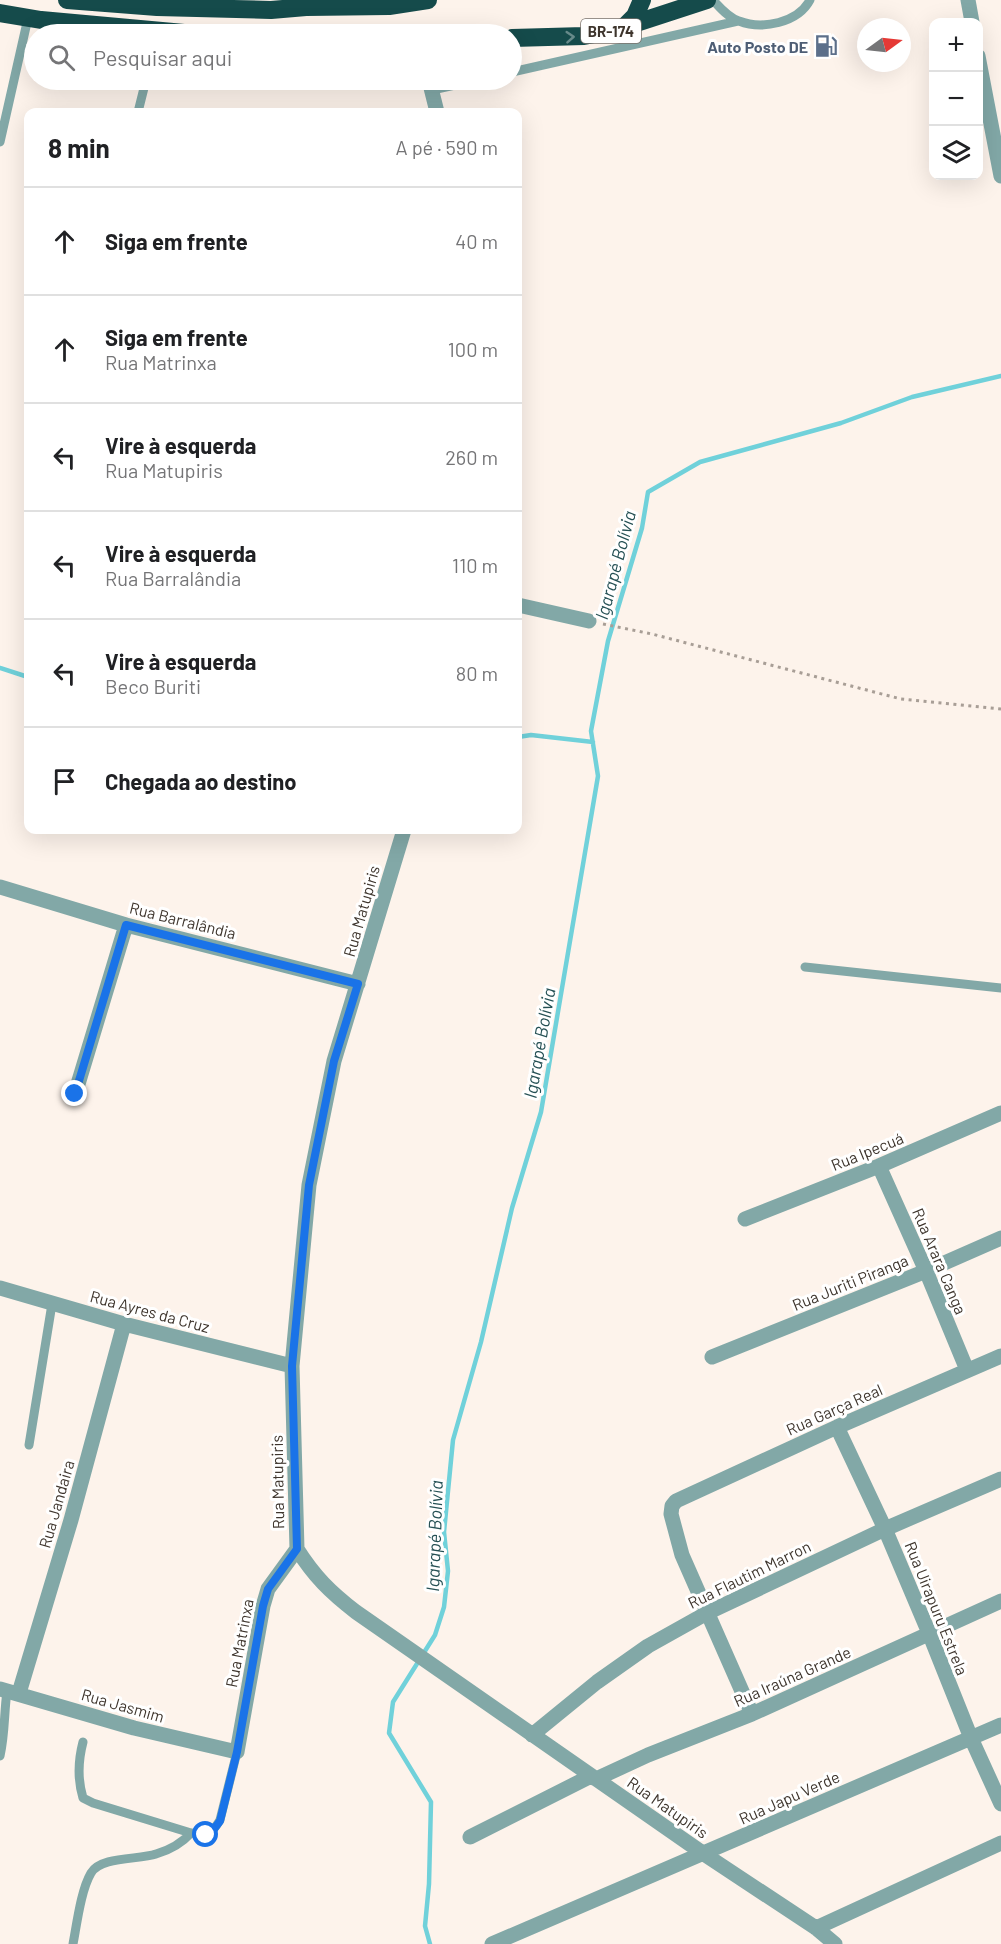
<!DOCTYPE html>
<html lang="pt">
<meta charset="utf-8">
<style>
:root{--surface:#fff;--page:#f2f2f2;--text:#202124;--muted:#757577;--line:#e0e0e0}
body{margin:0;font-family:Barlow,sans-serif;background:var(--page);color:var(--text)}
.controls{position:absolute;right:18px;top:18px;display:grid;overflow:hidden;border-radius:12px;box-shadow:0 6px 24px #0002}
.controls button{width:54px;height:54px;display:grid;place-items:center;padding:0;border:0;border-bottom:2px solid var(--line);background:var(--surface);color:var(--text);font:30px sans-serif}
.compass{position:absolute;left:857px;top:18px;width:54px;height:54px;border-radius:50%;background:var(--surface);box-shadow:0 6px 24px #0002;rotate:75deg}
.stop{position:absolute;width:18px;height:18px;margin:-14px;border:4px solid #1a73e8;border-radius:50%;background:#fff}
.stop.end{background:#1a73e8;border-color:#fff;box-shadow:0 2px 6px #0008}
.list{margin:0;padding:0;list-style:none}
h2{display:flex;justify-content:space-between;align-items:center;height:78px;margin:0;padding:0 24px;font-size:26px}
h2 small{font-size:20px;font-weight:400;color:var(--muted)}
.list li{display:grid;grid-template-columns:39px 1fr auto;gap:18px;align-items:center;box-sizing:border-box;height:108px;padding:0 24px;border-top:2px solid var(--line)}
.list b{display:block;font-size:22px;white-space:nowrap}
.list p{margin:0;font-size:20px;white-space:nowrap;color:var(--muted)}
.list em{font-size:20px;font-style:normal;color:var(--muted)}
.icon{flex:none;width:33px;height:33px;fill:none;stroke:currentColor;stroke-width:2;stroke-linecap:round;stroke-linejoin:round}
.map{position:relative;flex:none;width:1001px;height:1944px;overflow:hidden}
.search{position:absolute;background:var(--surface);box-shadow:0 6px 24px #0002;left:24px;top:24px;width:498px;height:66px;display:flex;align-items:center;gap:15px;box-sizing:border-box;padding:0 21px;border-radius:33px;color:var(--muted);font-size:22px}
.panel{position:absolute;background:var(--surface);box-shadow:0 6px 24px #0002;left:24px;top:108px;width:498px;height:726px;border-radius:12px}
.map>svg:first-child{display:block}
.lines{fill:none;stroke-linecap:round;stroke-linejoin:round}
.stream{stroke:#70d1da;stroke-width:4.5}
.path{stroke:#a89e96;stroke-width:3;stroke-dasharray:3 4.5;stroke-linecap:butt}
.lane{stroke:#82a8a7;stroke-width:9}
.street{stroke:#82a8a7;stroke-width:15}
.highway{stroke:#154b4b;stroke-width:18}
.oneway{stroke:#678a8a}
.route{stroke:#1a73e8;stroke-width:8}
.labels{text-anchor:middle;dominant-baseline:central;stroke-width:6;stroke-linejoin:round;paint-order:stroke}
.shield{fill:#fff;stroke:#78726c;stroke-width:1.5}
.shield-label{font-size:15px;font-weight:bold;fill:#3e352d}
.service-label{font-size:16px;font-weight:bold;fill:#4e5e75;stroke:#fff;text-anchor:end}
.street-label{font-size:16px;fill:#3e352d;stroke:#fff}
.water-label{font-size:18px;font-style:italic;fill:#255054;stroke:#fff}
</style>
<div class="map">
<svg width="1001" height="1944" viewBox="0 0 1001 1944">
<rect width="100%" height="100%" fill="#fdf3eb"/>
<g class="lines">
<path class="stream" d="M0 668 28 677
M518 737 531 735 593 742
M430 1944 425 1926 429 1884 431 1802 389 1733 393 1702 435 1635 444 1607 448 1571 444 1532 453 1440 481 1342 512 1208 541 1112 598 776 591 731 608 641 642 528 648 492 700 462 841 423 912 397 1001 376"/>
<path class="path" d="M603 624 652 634 901 699 1001 709"/>
<path class="lane" d="M713 0C720 8 729 18 739 21 762 30 798 23 810 0
M512 72 738 21
M432 90 478 80
M138 112 146 80
M0 142 28 18
M805 967 1001 988
M29 1445 52 1304
M83 1742C78 1761 77 1778 83 1798L93 1803 191 1833C208 1835 211 1835 220 1820L237 1752
M0 1756C5 1734 4 1713 7 1691
M73 1944C77 1923 81 1890 91 1873 101 1856 139 1860 156 1854 170 1850 181 1844 191 1833"/>
<path class="street" d="M968 0 972 22
M978 56 1001 176
M429 80 437 112
M518 605 589 621
M404 830 334 1061 309 1185 292 1366 297 1549C314 1576 330 1592 356 1612L704 1854 816 1928 835 1944
M0 887 126 925 358 984
M75 1094 126 925
M879 1166 926 1271 967 1370
M745 1219 879 1166 1001 1113
M0 1288 124 1324 292 1366
M712 1357 926 1271 1001 1238
M837 1427 885 1529 929 1633 971 1738 1001 1804
M0 1689 134 1728 237 1752 263 1606 268 1589 297 1549
M19 1693 71 1520 124 1324
M752 1714 682 1555 671 1514 672 1506 676 1501 837 1427 1001 1356
M532 1735 597 1682 648 1646 707 1613 885 1529 1001 1479
M596 1779 648 1755 752 1714 1001 1601
M470 1837 591 1776
M816 1928 1001 1843
M492 1944 1001 1725"/>
<path class="highway" d="M67 0 157 7 271 10 306 7 389 6 428 0
M0 13 41 20 195 34
M625 26 635 16 642 0
M512 38 584 36 615 30 707 0"/>
</g>
<defs><path id="oneway-chevron" d="M-2-3.5L2.5 0L-2 3.5" fill="none" stroke-width="1.6" stroke-linecap="round" stroke-linejoin="round" transform="scale(1.5)"/></defs>
<use class="oneway" href="#oneway-chevron" transform="translate(570 37) rotate(-4)"/>
<g class="lines">
<path class="route" d="M75 1094 126 925 358 984 334 1061 309 1185 292 1366 297 1549 268 1589 263 1606 237 1752 220 1821 214 1829 206 1835"/>
</g>
<defs>
<g id="fuel-bare" transform="scale(1.8)"><path d="M-5.5-6h7V0h2V4h1.3V-2.5L3-4.5l.8-.8L6-3V5H2.5V1h-1V6h-7ZM-4.2-4.7v3.2H.2V-4.7Z" fill="#5c6f8a" stroke="#fff" stroke-width="2.5" paint-order="stroke"/></g>
</defs>
<g fill-rule="evenodd">
<use href="#fuel-bare" x="826" y="46"/>
</g>
<g class="labels">
<rect class="shield" x="581" y="19" width="60" height="24" rx="4.5"/>
<g class="shield-label">
<text x="611" y="31">BR-174</text>
</g>
<g class="service-label">
<text x="808" y="46">Auto Posto DE</text>
</g>
<g class="street-label">
<text transform="translate(361 911) rotate(-74)">Rua Matupiris</text>
<text transform="translate(183 920) rotate(14)">Rua Barralândia</text>
<text transform="translate(867 1151) rotate(-22)">Rua Ipecuá</text>
<text transform="translate(940 1261) rotate(67)">Rua Arara Canga</text>
<text transform="translate(850 1282) rotate(-22)">Rua Juriti Piranga</text>
<text transform="translate(150 1311) rotate(15)">Rua Ayres da Cruz</text>
<text transform="translate(834 1409) rotate(-24)">Rua Garça Real</text>
<text transform="translate(277 1482) rotate(-91)">Rua Matupiris</text>
<text transform="translate(56 1504) rotate(-74)">Rua Jandaira</text>
<text transform="translate(749 1574) rotate(-26)">Rua Flautim Marron</text>
<text transform="translate(937 1608) rotate(68)">Rua Uirapuru Estrela</text>
<text transform="translate(239 1643) rotate(-79)">Rua Matrinxa</text>
<text transform="translate(792 1676) rotate(-24)">Rua Iraúna Grande</text>
<text transform="translate(123 1705) rotate(16)">Rua Jasmim</text>
<text transform="translate(789 1797) rotate(-24)">Rua Japu Verde</text>
<text transform="translate(668 1807) rotate(35)">Rua Matupiris</text>
</g>
<g class="water-label">
<text transform="translate(615 565) rotate(-75)">Igarapé Bolívia</text>
<text transform="translate(539 1043) rotate(-80)">Igarapé Bolívia</text>
<text transform="translate(434 1536) rotate(-88)">Igarapé Bolívia</text>
</g>
</g>
</svg>
<div class="controls">
<button>+</button>
<button>−</button>
<button><svg class="icon" aria-label="layers" viewBox="0 0 24 24"><path d="M12 4l9 5-9 5-9-5zM3 14l9 5 9-5"/></svg></button>
</div>
<svg class="compass" viewBox="-18 -18 36 36"><path d="M0-13l5 13h-10z" fill="#e53935"/><path d="M0 13l5-13h-10z" fill="#757577"/></svg>
<div class="stop" style="left:206px;top:1835px"></div>
<div class="stop end" style="left:75px;top:1094px"></div>
<div class="search"><svg class="icon" aria-label="search" viewBox="0 0 24 24"><circle cx="10" cy="10" r="6"/><path d="M15 15l6 6"/></svg>Pesquisar aqui</div>
<section class="panel">
<h2>8 min<small>A pé · 590 m</small></h2>
<ul class="list">
<li><svg class="icon" aria-label="ahead" viewBox="0 0 24 24"><path d="M12 20V5M6 11l6-6 6 6"/></svg><div><b>Siga em frente</b></div><em>40 m</em></li>
<li><svg class="icon" aria-label="ahead" viewBox="0 0 24 24"><path d="M12 20V5M6 11l6-6 6 6"/></svg><div><b>Siga em frente</b><p>Rua Matrinxa</p></div><em>100 m</em></li>
<li><svg class="icon" aria-label="left" viewBox="0 0 24 24"><path d="M17 20v-9H6M10 6l-5 5 5 5"/></svg><div><b>Vire à esquerda</b><p>Rua Matupiris</p></div><em>260 m</em></li>
<li><svg class="icon" aria-label="left" viewBox="0 0 24 24"><path d="M17 20v-9H6M10 6l-5 5 5 5"/></svg><div><b>Vire à esquerda</b><p>Rua Barralândia</p></div><em>110 m</em></li>
<li><svg class="icon" aria-label="left" viewBox="0 0 24 24"><path d="M17 20v-9H6M10 6l-5 5 5 5"/></svg><div><b>Vire à esquerda</b><p>Beco Buriti</p></div><em>80 m</em></li>
<li><svg class="icon" aria-label="arrive" viewBox="0 0 24 24"><path d="M6 21V4h12l-3 4 3 4H6"/></svg><div><b>Chegada ao destino</b></div></li>
</ul>
</section>
</div>
